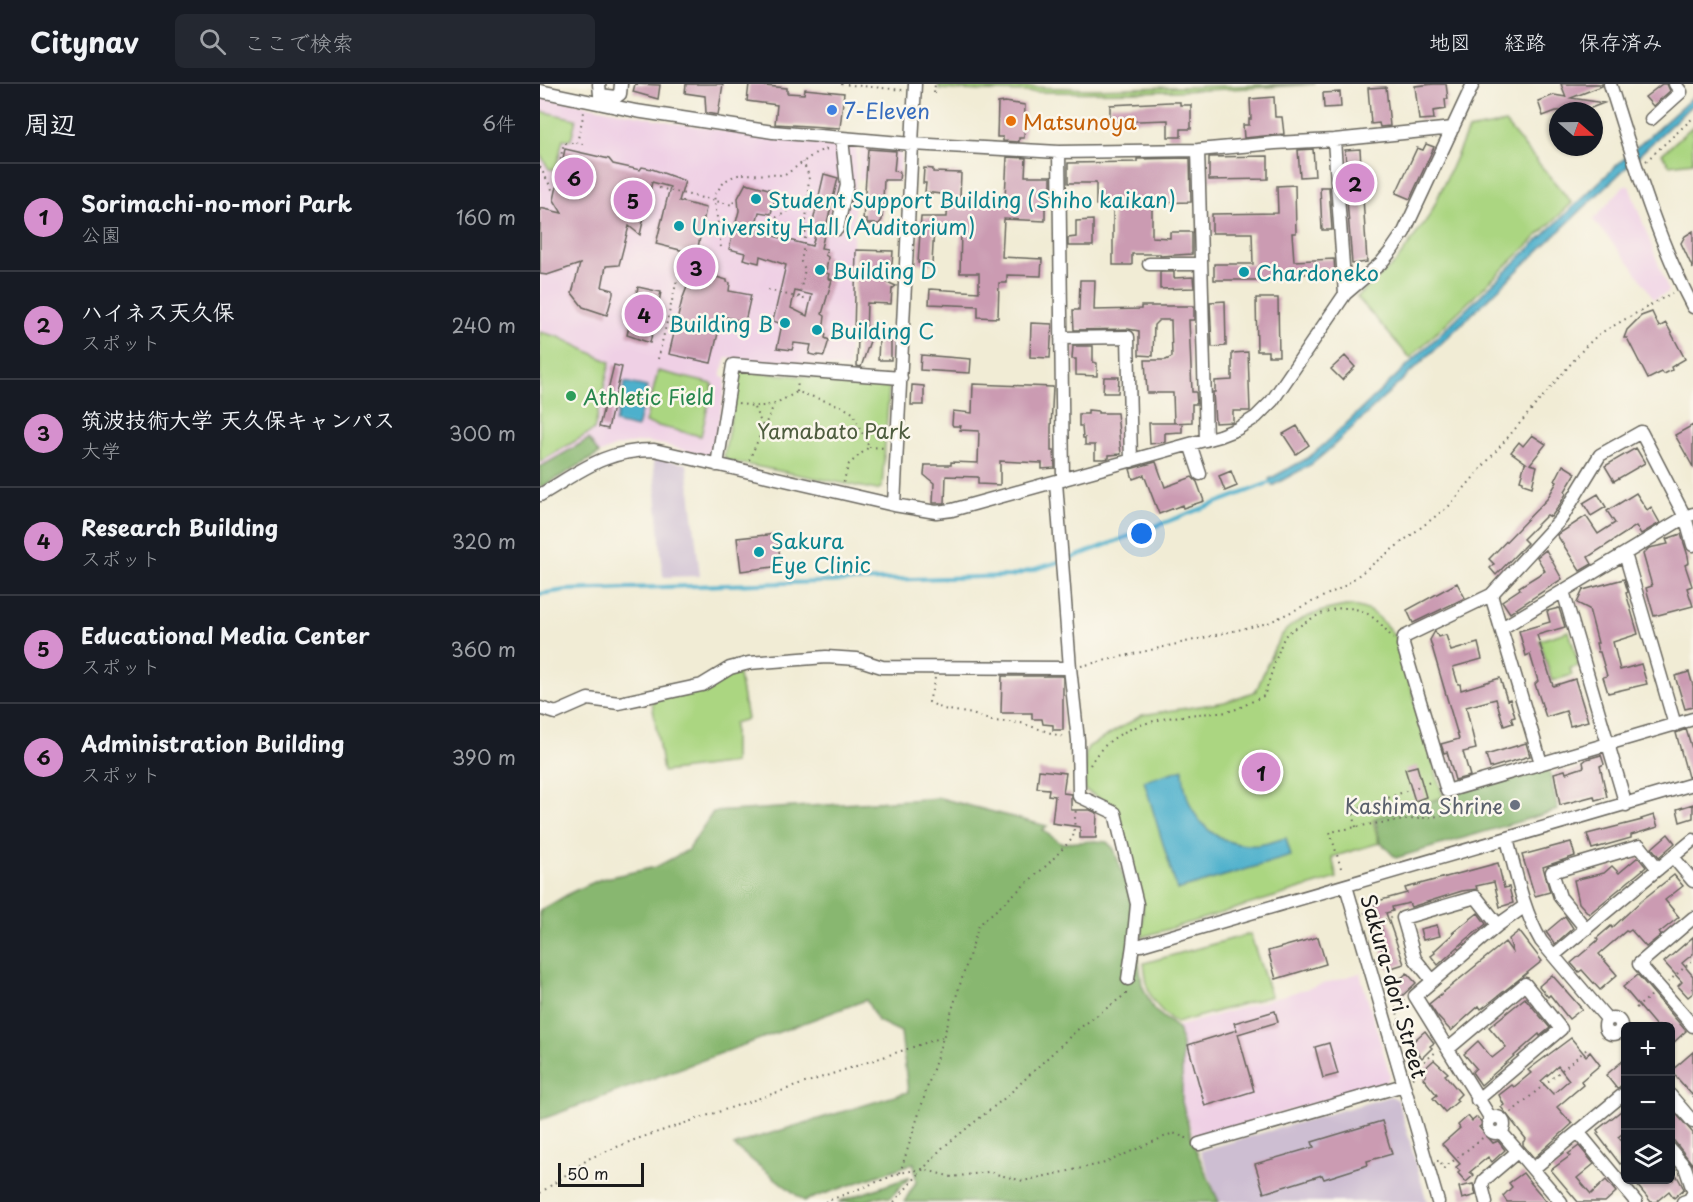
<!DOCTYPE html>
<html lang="ja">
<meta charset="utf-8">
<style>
:root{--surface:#171b24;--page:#242831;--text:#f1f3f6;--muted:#9ea1a6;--line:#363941;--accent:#d690ce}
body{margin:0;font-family:"Playpen Sans","Klee One",sans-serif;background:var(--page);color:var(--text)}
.controls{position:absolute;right:18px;bottom:18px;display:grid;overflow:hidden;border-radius:9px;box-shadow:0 2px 4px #0004}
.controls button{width:54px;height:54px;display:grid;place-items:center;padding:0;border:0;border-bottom:2px solid var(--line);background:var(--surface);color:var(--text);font:30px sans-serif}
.compass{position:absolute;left:1009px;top:18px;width:54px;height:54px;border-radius:50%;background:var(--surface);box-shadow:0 2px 4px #0004;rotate:110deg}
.scale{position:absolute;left:18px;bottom:15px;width:86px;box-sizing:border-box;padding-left:6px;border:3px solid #1c1c1c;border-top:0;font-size:16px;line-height:21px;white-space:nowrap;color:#1c1c1c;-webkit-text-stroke:4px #fbf7ec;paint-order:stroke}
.you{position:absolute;left:602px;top:450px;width:21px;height:21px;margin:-15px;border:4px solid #fff;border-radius:50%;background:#1a73e8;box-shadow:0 0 0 9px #1a73e833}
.badge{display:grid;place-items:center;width:39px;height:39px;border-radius:50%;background:var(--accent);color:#111;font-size:20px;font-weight:700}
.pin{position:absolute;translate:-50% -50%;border:3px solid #fff;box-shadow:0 2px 6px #0006}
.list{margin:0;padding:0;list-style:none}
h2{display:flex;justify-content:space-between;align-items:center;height:78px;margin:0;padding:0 24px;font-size:26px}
h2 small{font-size:20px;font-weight:400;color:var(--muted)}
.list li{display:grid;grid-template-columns:39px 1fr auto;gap:18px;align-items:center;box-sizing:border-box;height:108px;padding:0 24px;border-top:2px solid var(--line)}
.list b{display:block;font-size:22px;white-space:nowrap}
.list p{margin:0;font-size:20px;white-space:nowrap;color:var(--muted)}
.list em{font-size:20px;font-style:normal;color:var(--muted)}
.icon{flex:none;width:33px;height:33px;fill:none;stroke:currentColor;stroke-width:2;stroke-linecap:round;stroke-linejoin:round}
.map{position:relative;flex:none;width:1153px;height:1118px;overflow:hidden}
header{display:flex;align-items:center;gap:36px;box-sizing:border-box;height:84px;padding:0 30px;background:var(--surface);border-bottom:2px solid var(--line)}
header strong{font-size:28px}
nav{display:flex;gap:33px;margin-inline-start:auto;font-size:21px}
.search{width:420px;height:54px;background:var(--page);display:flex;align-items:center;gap:15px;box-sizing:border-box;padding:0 21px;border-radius:9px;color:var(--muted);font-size:22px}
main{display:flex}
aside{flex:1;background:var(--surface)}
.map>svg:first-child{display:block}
.built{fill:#efd0e5}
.industrial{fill:#cdbed2}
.green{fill:#abd681;stroke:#64794e;stroke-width:1.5}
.forest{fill:#88b76f;stroke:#526a46;stroke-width:1.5}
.water{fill:#4db0cc;stroke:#346674;stroke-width:1.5}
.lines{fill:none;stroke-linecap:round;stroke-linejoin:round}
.stream{stroke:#4db0cc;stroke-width:4}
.building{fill:#cb9bb2;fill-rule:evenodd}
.minor-casing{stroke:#67655d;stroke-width:15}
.path{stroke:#67655d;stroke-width:2;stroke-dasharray:1.5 4.5;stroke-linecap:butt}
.minor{stroke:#fff;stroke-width:12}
.shop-dot{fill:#3f7fe0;stroke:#fbf7ec;stroke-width:2}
.food-dot{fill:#e8710a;stroke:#fbf7ec;stroke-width:2}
.culture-dot{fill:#0f9aa8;stroke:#fbf7ec;stroke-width:2}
.leisure-dot{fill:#2e9e5b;stroke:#fbf7ec;stroke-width:2}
.worship-dot{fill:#6b7280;stroke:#fbf7ec;stroke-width:2}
.labels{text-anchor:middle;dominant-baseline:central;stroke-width:5;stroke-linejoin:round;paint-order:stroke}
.shop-label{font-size:21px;fill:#366cbe;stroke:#fbf7ec;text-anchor:start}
.food-label{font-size:21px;fill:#c56008;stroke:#fbf7ec;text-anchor:start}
.culture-label{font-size:21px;fill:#0d838f;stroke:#fbf7ec;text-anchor:start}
.leisure-label{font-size:21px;fill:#27864d;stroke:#fbf7ec;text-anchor:start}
.park-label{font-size:21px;fill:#4e5d3f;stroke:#fbf7ec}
.worship-label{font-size:21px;fill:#5b616d;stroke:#fbf7ec;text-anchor:end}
.street-label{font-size:21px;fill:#1c1c1c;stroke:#fbf7ec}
</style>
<header>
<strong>Citynav</strong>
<div class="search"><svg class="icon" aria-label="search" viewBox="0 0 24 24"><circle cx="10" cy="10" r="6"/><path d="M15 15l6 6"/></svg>ここで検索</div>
<nav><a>地図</a><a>経路</a><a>保存済み</a></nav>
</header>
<main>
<aside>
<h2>周辺<small>6件</small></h2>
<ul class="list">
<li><span class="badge">1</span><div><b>Sorimachi-no-mori Park</b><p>公園</p></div><em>160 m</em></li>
<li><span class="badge">2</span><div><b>ハイネス天久保</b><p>スポット</p></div><em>240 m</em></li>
<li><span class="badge">3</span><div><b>筑波技術大学 天久保キャンパス</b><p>大学</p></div><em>300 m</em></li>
<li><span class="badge">4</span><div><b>Research Building</b><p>スポット</p></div><em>320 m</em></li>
<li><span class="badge">5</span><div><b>Educational Media Center</b><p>スポット</p></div><em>360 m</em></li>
<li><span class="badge">6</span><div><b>Administration Building</b><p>スポット</p></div><em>390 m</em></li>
</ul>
</aside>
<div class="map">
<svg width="1153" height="1118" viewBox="0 0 1153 1118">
<rect width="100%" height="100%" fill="#fbf7ec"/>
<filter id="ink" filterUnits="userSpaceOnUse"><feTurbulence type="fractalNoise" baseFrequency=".0167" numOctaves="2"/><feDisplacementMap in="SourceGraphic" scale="12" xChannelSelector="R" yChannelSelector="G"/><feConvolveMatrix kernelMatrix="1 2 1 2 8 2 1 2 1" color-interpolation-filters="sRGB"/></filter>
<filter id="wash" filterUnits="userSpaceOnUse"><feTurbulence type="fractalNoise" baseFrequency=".008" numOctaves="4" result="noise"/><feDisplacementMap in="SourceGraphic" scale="24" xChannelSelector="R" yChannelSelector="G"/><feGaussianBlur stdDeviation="1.35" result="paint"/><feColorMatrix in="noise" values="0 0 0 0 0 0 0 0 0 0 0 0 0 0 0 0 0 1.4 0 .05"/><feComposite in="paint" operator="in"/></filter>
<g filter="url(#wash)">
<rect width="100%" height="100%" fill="#f1ecd5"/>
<path class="built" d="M0 12 136 39 226 53 317 63 308 284 186 274 181 292 186 295 174 369 169 373 125 361 106 358 88 360 74 363 59 370 0 404Z
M320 63 357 65 361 70 359 98 318 95Z
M1084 102H1089L1129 208 1114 215 1092 182 1053 136Z
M820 889 850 991 846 999 654 1054 642 1018V961L636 943Z"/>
<path class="industrial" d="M113 374 147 380 160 492 123 493Z
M851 1012 858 1016 887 1118H679L660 1067Z"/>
<path class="green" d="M399 0 551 5 775 0C649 9 525 11 399 5Z
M0 27 36 35 31 56 23 55 16 86 9 85 0 70Z
M965 39 1032 119 870 274 817 213 857 177 890 131 928 46Z
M1153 42V78L1129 81 1122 70Z
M0 248 19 253 70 278 54 346 0 378Z
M118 287 173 300 161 352 105 339Z
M203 287 346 299 349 304 342 403 337 406 188 377 184 372 198 292Z
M806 522C830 522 841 533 854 552L856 551 903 713 833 736 839 759 792 773 797 794 602 853 603 820 576 724 545 706V672L548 663 602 631 685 618 716 607C724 589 731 567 742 551 754 533 787 525 806 522Z
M1029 547 1039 582 1030 584 1032 591 1012 597 1000 556Z
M198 586 207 635 194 639V679L123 688 112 617Z
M710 850 731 912 636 939C609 918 608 912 604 879Z"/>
<path class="forest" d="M49 355 59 370 0 404V383Z
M1008 682 1018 726 856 774 840 758 835 734Z
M400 714 507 742 502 746 521 759 555 757 567 758 574 765 590 811 602 901 614 926 636 943 639 947 642 961V1018L654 1062 679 1118H364L376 1098 374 1079 264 1117 194 1062 212 1055 368 1008 361 948 338 937 326 916 0 1036V827L32 808 61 795 116 783 148 766 173 728Z
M370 1093 350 1114 341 1112 324 1118H298Z"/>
<path class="water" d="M1153 13V20L791 364 772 380 732 402 729 395 768 374 787 358 1078 80Z
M85 298 107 303 97 344 75 339Z
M643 685C644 729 671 764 718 761 727 760 737 756 746 754L751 772 637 806 604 697Z"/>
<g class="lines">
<path class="stream" d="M0 510 26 506 471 492 529 475 734 397"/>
</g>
<g id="blocks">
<path class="building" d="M95 0 120 1 118 15 93 8Z
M146 0H183L178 31 166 29 165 12 145 9Z
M209 0H227L226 2 247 4V9L264 10 265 5 304 9 300 44 235 40 237 21 207 17Z
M894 0H906L908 15H905L906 25 893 27 894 35 879 36 875 2Z
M1021 0H1062V2L1031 14 1064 19 1043 27H1016L1003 32 998 17 1014 11 1026 13Z
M1122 0H1127L1130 7 1113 22 1105 13Z
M846 3 850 42 840 43 839 39 831 40 828 4Z
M800 8 801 23 784 24 783 9Z
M734 13 735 33H742L744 50 704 54 703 41H709V35H711L710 15Z
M465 18 485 21 484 54H479V58L463 57V53H457L458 19Z
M630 18H640V21H651V45H641V53H628V36L570 38V21Z
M886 60 894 63 870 115 856 109 877 64 883 66Z
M25 65 69 75 73 80 100 86 102 83 112 85 145 97 139 117 166 124 156 173 148 172 144 167 116 160 130 103 112 98 100 151 89 142 79 181 66 182 62 203 73 206V210L67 231 43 223 32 209 40 180 7 191 0 190V124L22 129 14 116Z
M328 65 356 67 354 87 360 88 359 96H344L342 136 339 140H327V136H323Z
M773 65 775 92 760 93 758 66Z
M820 65 827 178 812 180 806 102H808L805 66Z
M728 72V95L669 96V73Z
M467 73 486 74 485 92H511V110H505V137L464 135 462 173 502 175 501 192 467 191V199H459L458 234 438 233V222L389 220 390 205 439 208V189H420L421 145 394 143 392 180 378 179 381 133H407L408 111 385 108 386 99H383L384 84 393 85V88L421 89 420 113 465 114Z
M650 74 651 118 612 119V153L630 154V148H652V170L620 172V170H592V181H573V121H556V99H528V79L597 78V75Z
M284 90 298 94 281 164 287 165 285 171 288 173 286 189 289 190 288 194 292 196 282 230 285 232 283 248 286 250 285 254 289 256 284 272 278 271 277 272 269 270 271 261 254 259 252 266 237 264 242 240 233 237 246 181 220 172 219 179 203 175 205 169 189 165 199 127 198 114 206 99 236 107 231 130 219 128 214 147 272 162 277 144 272 142ZM255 207 272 211 267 232 251 224Z
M755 101 756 149H752L754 177 794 175 795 189 733 191V196H674V180H713L712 149H672V130L738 129 737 102Z
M780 103H789L792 146H782Z
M553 136V162H528V154L536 153V137Z
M1153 147V185L1141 159 1145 152Z
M316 166 353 167 352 180H348L347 198 356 202 352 205 351 220 327 219 326 251H314Z
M620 188H634V194L653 193 654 204 620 205Z
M173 192 187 196V198L190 199 189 207 211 211 205 238 182 232 171 279 129 270 142 216 147 203 157 206 168 200 169 194 172 195Z
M540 196H555L554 226 601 225V222H654V236H649L652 308H656L657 320H652V338L634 339 633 309H607L605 276H626L632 273 631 236H619L614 241 613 272 599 271V247L588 245 534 246 533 226H539Z
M98 203 121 208 110 259 87 251Z
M716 214H738L739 272H728V267H717Z
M685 217 686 262 672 263 670 218Z
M1112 228 1119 243 1126 239 1145 275 1131 283 1132 286 1124 290 1122 288 1108 295 1087 254H1084L1087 246 1101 232Z
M491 239 512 240 510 274 490 273Z
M318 254H331L321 283 317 282Z
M339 255H351V276H338Z
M533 262H553V278L557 279V292L536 291V275H532Z
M708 268 710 327H693V338L675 339 673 308H675V297L692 296V269Z
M381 271 431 275 430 289 380 286Z
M805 272 815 283 802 296 791 285Z
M74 281 82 283 68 345 59 343Z
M564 293H579L578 309H563Z
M433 300 513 303 511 344V367H514L515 384 502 385V379L460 377V401L438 400V393L406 392 405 419H393L394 399 384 391 385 381H411V378L438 379 439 347 420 346 421 342H413L412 340 413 327 432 329Z
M372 301 384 302V321H371Z
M548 326 558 327V329H577L581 370 569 371V374L564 375H555V361H545V354H543L542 342H539V330H548Z
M609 339H642V348L625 349V358L610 360Z
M1153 341V383L1135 351Z
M757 342 769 361 756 370 743 350Z
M992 351 1006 360 990 380 997 382 992 403 983 400V397L980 396 985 379H986L971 368 979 358 983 362Z
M1096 364 1105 379 1074 397 1065 382Z
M616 378 625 403 652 393 657 398 664 417 643 424 642 421 619 430 604 391 593 395 590 385Z
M1023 381 1036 389 1025 407 1026 410 1019 422 1011 433 1007 431 983 455 987 459 956 491 950 484 954 480 949 475 1007 415 1017 398 1015 397Z
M691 387 697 402 685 407 679 392Z
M1096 409 1107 426 1111 423 1120 439 1101 450 1096 442 1048 473 1052 480 1040 487 1017 451 1046 432 1058 450 1075 439 1067 427Z
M1058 410 1066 423 1051 432 1043 419Z
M237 450 241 482 201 487 197 454Z
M1141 450 1148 472 1149 479 1145 481 1152 502 1147 504 1153 522 1114 532 1106 504 1112 502 1103 470 1109 464 1128 460 1126 455Z
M1006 466 1022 495 970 529 962 517 980 505 979 503 1005 487 997 473Z
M1084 495 1088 508 1086 509 1098 550 1073 558 1080 586 1101 580 1107 600 1068 609 1063 593 1067 592 1060 568H1058L1056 559H1058L1049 525 1037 519 1043 506Z
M917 499 925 514 873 539 867 526Z
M1019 524 1025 543 997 551 1013 602 1035 595 1048 637 1030 642 1026 627 1006 633 995 600 998 597 990 570 986 572 979 547 1010 538 1007 527Z
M895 547 898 553 906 551 911 567 938 559 942 575 913 583 918 600H920L921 606 960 594 967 616 970 615 975 633 971 634 973 639 964 642 956 615 926 623 936 665 923 668 930 692 915 696 907 668 904 669 901 660 919 655 890 556Z
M1149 588 1153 602V623L1145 625 1135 592Z
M462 592H523V646H513V641L503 640 502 635H492V629H461Z
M1146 645 1153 668V692L1148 693 1136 649Z
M986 659 990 672 950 684 946 671Z
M1061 671 1064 680 1060 682 1067 713 1055 716 1054 712 1020 721 1014 689 1025 686 1026 689 1044 683 1043 678 1047 675Z
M877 682 886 713 875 717 865 685Z
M499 686 526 689 523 709 531 710V726H550L557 729 556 754H540V743L512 739 515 712 508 711 509 705 497 704Z
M1153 720V734L1140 738 1137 725Z
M1114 731 1118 743 1091 751V754L1052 765 1047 750 1102 736 1101 735Z
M1128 750 1135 759 1119 773 1112 764Z
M1031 758 1035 772 1003 783 1010 808 995 812 982 771Z
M1098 773 1106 783 1049 830 1039 819 1034 796 1064 789 1072 782 1079 789Z
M958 779 964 804 969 803 973 819 960 823 954 798 936 802 937 805 922 807 871 823 869 819 852 823 853 827 846 829 864 880 848 885 837 849 842 847 834 818 867 809 865 804Z
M1134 791 1143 802 1125 816 1139 833 1119 849 1121 851 1106 863 1091 846 1088 848 1086 847 1059 870 1077 891 1060 906 1042 886 1039 888 1031 879 1058 856 1057 854 1071 842 1072 844 1102 816Z
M938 829 946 840 927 855 898 881 891 872 895 869 894 867 915 848 912 849Z
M1025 832 1033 844 1015 860 1006 848Z
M897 841 900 852 883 856 880 845Z
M979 847 1002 877 953 916 941 925 939 922 911 947 897 932 889 920 965 858 973 869 969 855Z
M778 853 786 880 736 895 728 867Z
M1153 853V870L1142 879 1153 892V909L1148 913 1138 902 1142 898 1124 878Z
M867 889 876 899 861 913 852 902Z
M1012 891 1042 925 1029 935 1010 911 1008 913 999 902Z
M1098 891 1146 947 1131 961V942H1116L1083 903Z
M985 914 1010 944 1000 952 999 950 941 1001 932 988 936 984 924 970 938 957 952 974 966 963 949 943Z
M735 927 738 938 698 950 714 1007 665 1022 648 961 697 946 694 939Z
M885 947 894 959 890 962 892 964 882 974 870 960Z
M1031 954 1046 972 1050 968 1060 981 1041 997 1043 1001 1017 1023 1032 1040 994 1074 983 1061V1058L986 1055 961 1023 964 1021 959 1011 972 1001 974 1003 991 989 988 986ZM1018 982 1029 996 1013 1010 1001 997Z
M789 959 798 990 783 994 775 963Z
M1153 968V1012L1131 987Z
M1086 974V997L1077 1005 1066 991Z
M894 976 908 989 905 991 921 1010 916 1015 918 1017 905 1028 893 1014 897 1011 883 994 886 991 882 987Z
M1131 1024 1153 1049V1081L1131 1053Z
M1081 1027 1086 1032V1047L1078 1053 1086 1061V1076L1080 1080 1057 1050 1059 1049 1057 1046Z
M928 1032 932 1037 937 1033 943 1040 939 1043 953 1059 958 1057 965 1066 952 1078 948 1073 930 1088 934 1091 926 1098 918 1089 920 1087 916 1083 920 1080 902 1060 920 1044 918 1041Z
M842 1037 852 1070 827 1077 828 1081 784 1095 782 1091 724 1109 715 1080 774 1063 772 1058Z
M1039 1062 1054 1080 1037 1094 1051 1110 1066 1096 1076 1108 1065 1118H1038L1011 1086 1030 1072 1028 1070Z
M983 1089 990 1098 1007 1118H967L963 1112 972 1103 969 1099Z
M1137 1092 1144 1105 1134 1114 1129 1107 1116 1118H1111L1092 1095H1131V1093L1133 1096Z
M933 1100 936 1111 922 1115 919 1103Z"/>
</g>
</g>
<g filter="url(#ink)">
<use href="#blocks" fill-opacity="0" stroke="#67655d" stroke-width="1.5"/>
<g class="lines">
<g class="minor-casing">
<path id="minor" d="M59 0 60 11 76 13 80 10 81 0
M1070 0C1094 76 1116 153 1153 223
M0 7 96 27 233 48 372 60 519 68 658 66 735 59 794 56 913 44
M1111 35 1141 8 1135 0
M794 56 805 210
M658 66 666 356
M519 68 523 396
M297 145 307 101 302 55
M609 180H661
M521 254 588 253 591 377
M650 360 660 390
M177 381 193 281 361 294
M516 398 530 584 538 656 539 712 575 729 597 820 593 861H601L1153 700
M0 411C41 387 64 366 114 366L354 421 396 428 412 426 679 352 697 345 716 333 732 317 805 210 841 179 851 167 864 148 933 0
M354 421 375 0
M1153 461 1145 433 1101 348 1060 371 1021 435 951 511 864 553 863 561 907 707 1153 635
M1085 470 1135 641
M1023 507 1086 721
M951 511 1001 679
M962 544 1145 433 1153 430
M0 624 16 629 48 615 79 619 162 601 190 584 209 579 286 573 317 575 342 583 530 584
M967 755C976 789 983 826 1001 857L1068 936
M1133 773 1153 797
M806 802 898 1118
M1153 834 1099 880 1153 942
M1046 845 1020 813 1012 788 1100 762 1118 785
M1014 871 1153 756
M588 895 593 861
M892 896 875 875 863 834 936 813 958 841
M1065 942a8 8 0 1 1 16 0a8 8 0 1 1-16 0Z
M908 965 985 900 1021 945 937 1016
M1130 1011 1153 1038
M948 1041a8 8 0 1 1 16 0a8 8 0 1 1-16 0Z
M951 1035 875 912 958 841 985 822
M961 1048 1021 1118
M1038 1048 1096 1118
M659 1060 864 1001
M1130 1065 1145 1083 1153 1106
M993 1085 1086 1008
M946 1118 942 1102 944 1096 977 1068
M1143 1118 1149 1116 1153 1110"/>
</g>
<path class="path" d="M301 0 363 6
M394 9 395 0
M43 60 37 59 44 28
M1106 77 1153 34
M0 83 14 109
M20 97 16 94 24 59H37
M119 104 193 121 194 116
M233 139 237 133 267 118
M181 163 174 111 185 97 194 92 202 90 245 91 277 68 288 65
M228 206 268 216
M259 213 265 185 261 178 265 154 269 92 263 78
M118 275 137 196
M257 308 258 296
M198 319C226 326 233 321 257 308L261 309 301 322 313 329 329 363 309 380 303 399
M214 324 223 342
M329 363 347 364
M209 376 234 321
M541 582 728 539 803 503 909 422 1046 262 1059 250 1132 209
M395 594 389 618 403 625 432 630 452 637 481 639 526 654
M550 681C571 642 618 634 658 630 668 629 680 630 690 627 702 624 713 616 724 612 728 601 741 556 746 551 751 546 760 542 766 538 803 515 828 520 853 555
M816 743 813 727 893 697
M801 784 790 748 832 740 959 725
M824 829 828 828 832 840 851 834
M1128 898 1153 876
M1096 924 1112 911
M857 940 860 939 856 924 865 916
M872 994 876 992 874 986 897 967
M962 1036 1047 965
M897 1077H900L903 1085 950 1048
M360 1089 439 841 507 781 533 754 536 724
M0 1109 50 1074 94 1056 403 953
M285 1118 360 1089 382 1085 412 1093 448 1088 483 1097 565 1079 633 1049 649 1055
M354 1118 401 1065 466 1013 537 946 586 910V907"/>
<use href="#minor" class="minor"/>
</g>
</g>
<circle class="shop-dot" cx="292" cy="26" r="6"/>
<circle class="food-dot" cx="471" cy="37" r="6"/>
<g class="culture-dot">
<circle cx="216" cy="115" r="6"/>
<circle cx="139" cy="142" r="6"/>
<circle cx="280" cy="186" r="6"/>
<circle cx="704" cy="188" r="6"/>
<circle cx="245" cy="239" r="6"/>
<circle cx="277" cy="246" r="6"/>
<circle cx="219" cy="468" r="6"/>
</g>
<circle class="leisure-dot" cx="31" cy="312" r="6"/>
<circle class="worship-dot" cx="975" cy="721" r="6"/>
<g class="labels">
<g class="shop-label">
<text x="304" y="26">7-Eleven</text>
</g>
<g class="food-label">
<text x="483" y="37">Matsunoya</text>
</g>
<g class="culture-label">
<text x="228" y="115">Student Support Building (Shiho kaikan)</text>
<text x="151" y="142">University Hall (Auditorium)</text>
<text x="292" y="186">Building D</text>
<text x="716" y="188">Chardoneko</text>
<text x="233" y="239" text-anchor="end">Building B</text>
<text x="289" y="246">Building C</text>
<text x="231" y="456">Sakura<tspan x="231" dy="24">Eye Clinic</tspan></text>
</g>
<g class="leisure-label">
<text x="43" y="312">Athletic Field</text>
</g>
<g class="park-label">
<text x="294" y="346">Yamabato Park</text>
</g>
<g class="worship-label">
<text x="963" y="721">Kashima Shrine</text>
</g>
<g class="street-label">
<text transform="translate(855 902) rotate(74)">Sakura-dori Street</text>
</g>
</g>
</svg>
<div class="controls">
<button>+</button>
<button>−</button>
<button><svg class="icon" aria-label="layers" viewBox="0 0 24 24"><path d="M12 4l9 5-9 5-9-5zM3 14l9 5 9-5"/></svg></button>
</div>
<svg class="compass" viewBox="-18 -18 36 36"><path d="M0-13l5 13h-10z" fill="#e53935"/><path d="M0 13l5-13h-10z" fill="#9ea1a6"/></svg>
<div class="scale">50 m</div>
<div class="you"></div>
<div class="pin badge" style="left:721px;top:688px">1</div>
<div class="pin badge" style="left:815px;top:99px">2</div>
<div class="pin badge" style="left:156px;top:183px">3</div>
<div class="pin badge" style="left:104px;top:230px">4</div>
<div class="pin badge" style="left:93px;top:116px">5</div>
<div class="pin badge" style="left:34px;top:93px">6</div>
</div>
</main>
